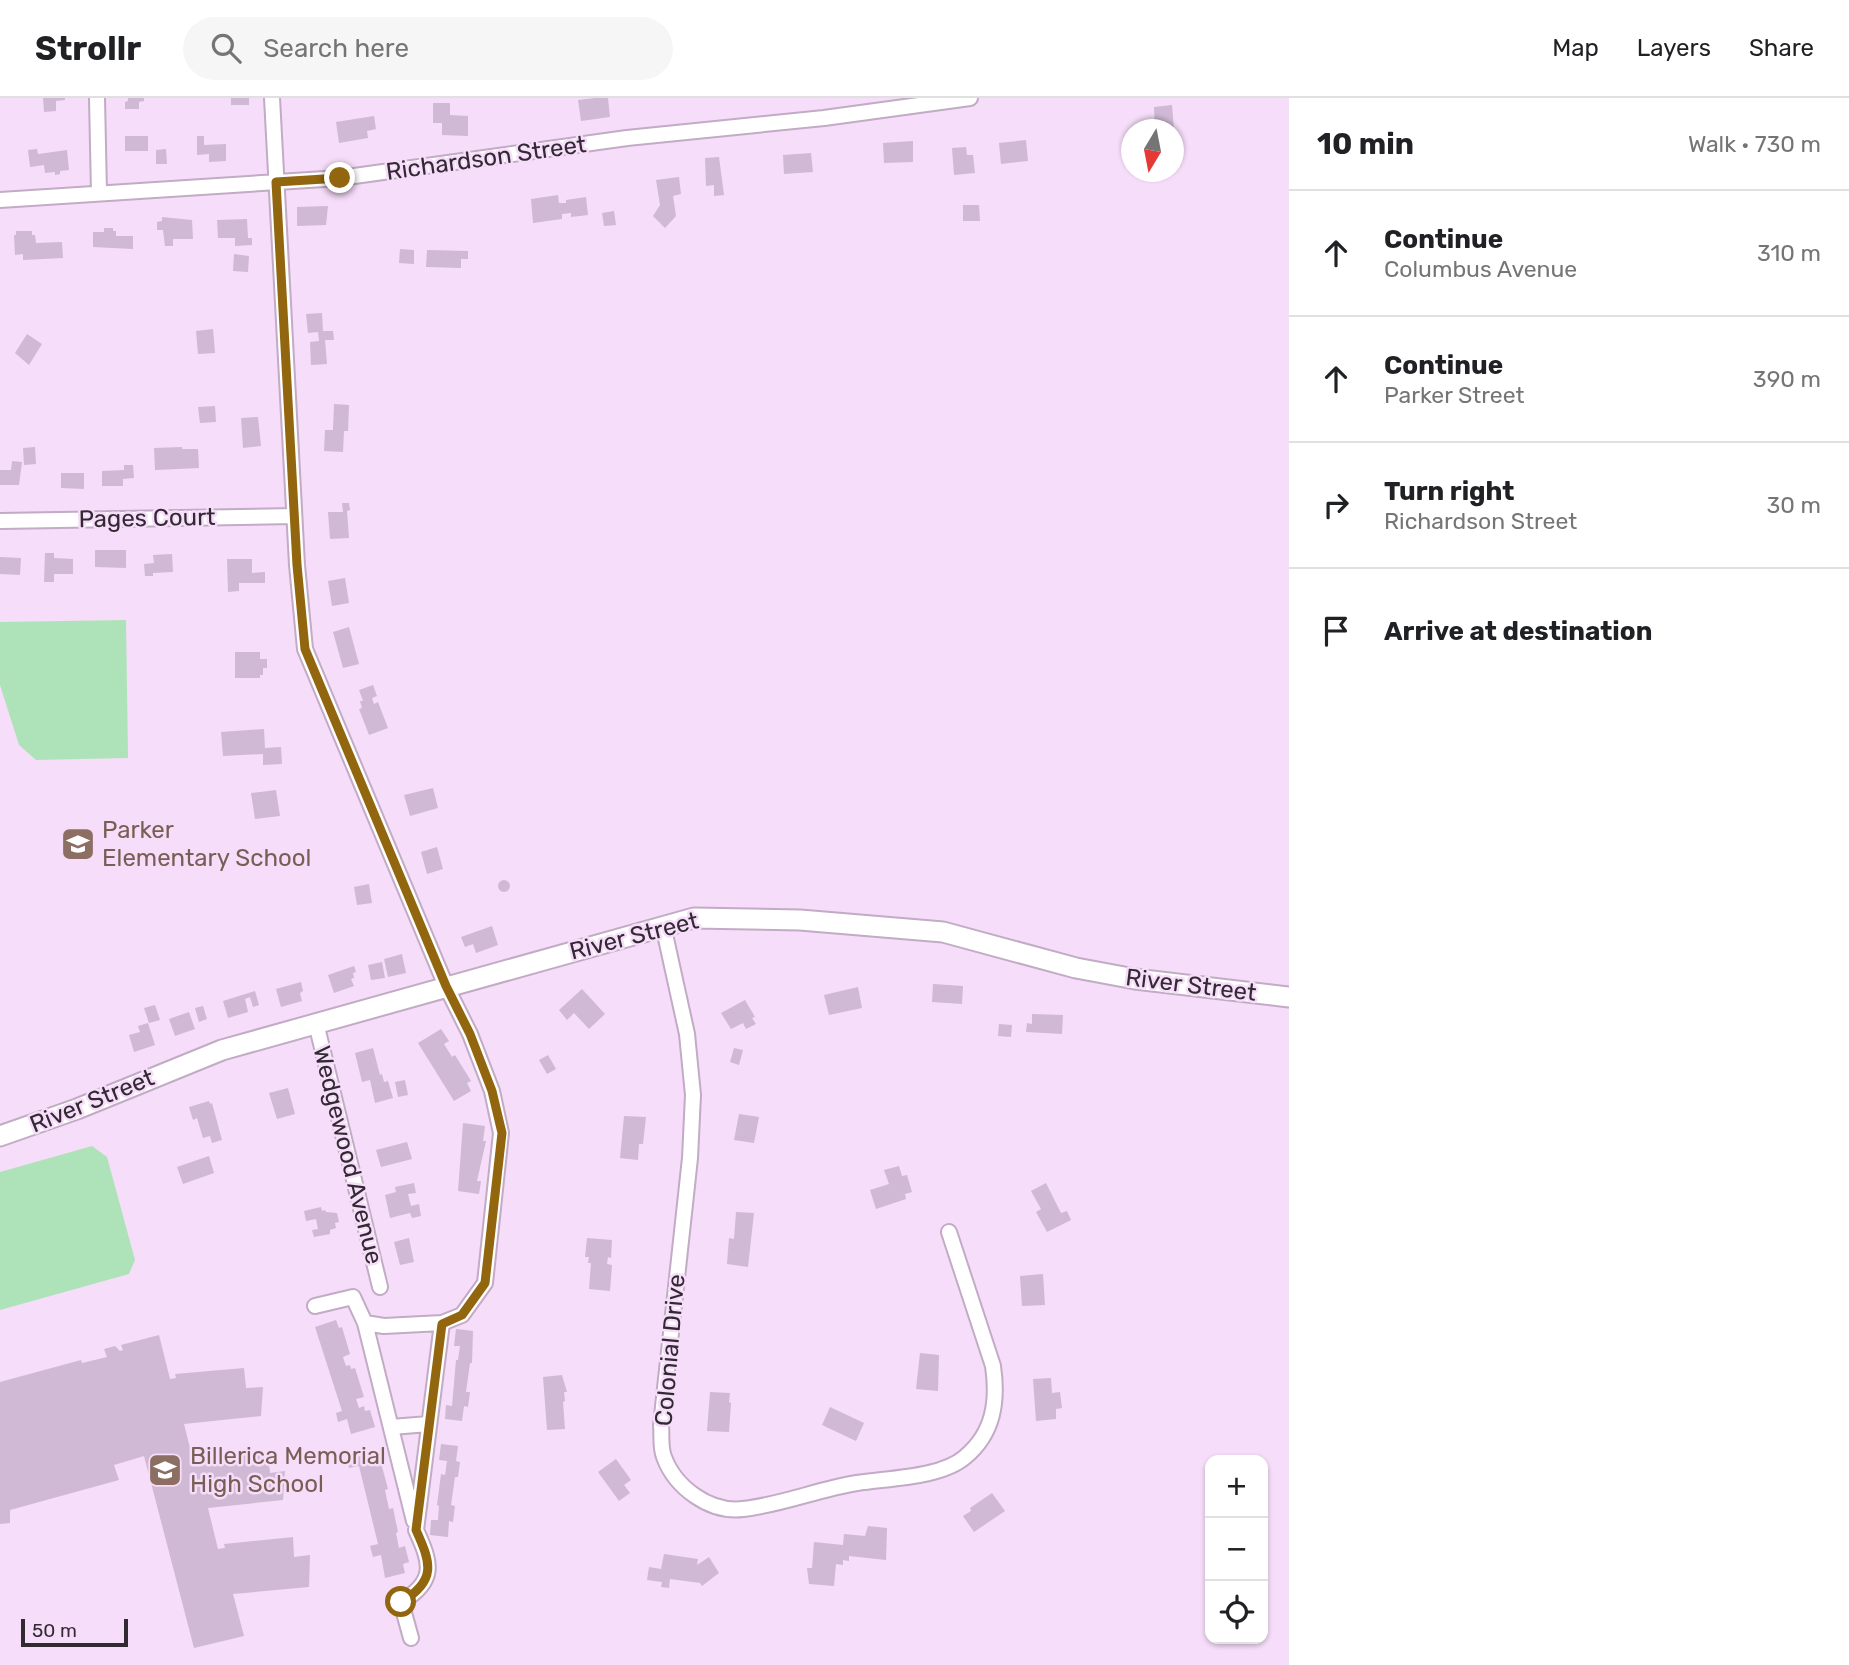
<!DOCTYPE html>
<meta charset="utf-8">
<style>
:root{--surface:#fff;--page:#f6f6f6;--text:#202124;--muted:#757577;--line:#e0e0e0}
body{margin:0;font-family:Rubik,sans-serif;background:var(--page);color:var(--text)}
.controls{position:absolute;right:21px;bottom:21px;display:grid;overflow:hidden;border-radius:14px;box-shadow:0 2px 5px #0004}
.controls button{width:63px;height:63px;display:grid;place-items:center;padding:0;border:0;border-bottom:2px solid var(--line);background:var(--surface);color:var(--text);font:35px sans-serif}
.compass{position:absolute;left:1121px;top:21px;width:63px;height:63px;border-radius:50%;background:var(--surface);box-shadow:0 2px 5px #0004;rotate:190deg}
.scale{position:absolute;left:21px;bottom:18px;width:107px;box-sizing:border-box;padding-left:7px;border:4px solid #322933;border-top:0;font-size:19px;line-height:24px;white-space:nowrap;color:#322933;-webkit-text-stroke:5px #f6ddf9;paint-order:stroke}
.stop{position:absolute;width:21px;height:21px;margin:-16px;border:5px solid #91660e;border-radius:50%;background:#fff}
.stop.end{background:#91660e;border-color:#fff;box-shadow:0 2px 7px #0008}
.list{margin:0;padding:0;list-style:none}
h2{display:flex;justify-content:space-between;align-items:center;height:91px;margin:0;padding:0 28px;font-size:30px}
h2 small{font-size:23px;font-weight:400;color:var(--muted)}
.list li{display:grid;grid-template-columns:46px 1fr auto;gap:21px;align-items:center;box-sizing:border-box;height:126px;padding:0 28px;border-top:2px solid var(--line)}
.list b{display:block;font-size:26px;white-space:nowrap}
.list p{margin:0;font-size:23px;white-space:nowrap;color:var(--muted)}
.list em{font-size:23px;font-style:normal;color:var(--muted)}
.icon{flex:none;width:38px;height:38px;fill:none;stroke:currentColor;stroke-width:2;stroke-linecap:round;stroke-linejoin:round}
.map{position:relative;flex:none;width:1289px;height:1567px;overflow:hidden}
header{display:flex;align-items:center;gap:42px;box-sizing:border-box;height:98px;padding:0 35px;background:var(--surface);border-bottom:2px solid var(--line)}
header strong{font-size:33px}
nav{display:flex;gap:38px;margin-inline-start:auto;font-size:24px}
.search{width:490px;height:63px;background:var(--page);display:flex;align-items:center;gap:18px;box-sizing:border-box;padding:0 24px;border-radius:38px;color:var(--muted);font-size:26px}
main{display:flex}
aside{flex:1;background:var(--surface)}
.map>svg:first-child{display:block}
.green{fill:#aee3b9}
.building{fill:#d0b9d4}
.lines{fill:none;stroke-linecap:round;stroke-linejoin:round}
.street-casing{stroke:#c2abc5;stroke-width:18}
.secondary-casing{stroke:#c2abc5;stroke-width:23}
.street{stroke:#fff;stroke-width:14}
.secondary{stroke:#fff;stroke-width:19}
.route{stroke:#91660e;stroke-width:9}
.labels{text-anchor:middle;dominant-baseline:central;stroke-width:5;stroke-linejoin:round;paint-order:stroke}
.street-label{font-size:24px;fill:#322933;stroke:#f6ddf9}
.education-label{font-size:24px;fill:#785e54;stroke:#f6ddf9;text-anchor:start}
</style>
<header>
<strong>Strollr</strong>
<div class="search"><svg class="icon" aria-label="search" viewBox="0 0 24 24"><circle cx="10" cy="10" r="6"/><path d="M15 15l6 6"/></svg>Search here</div>
<nav><a>Map</a><a>Layers</a><a>Share</a></nav>
</header>
<main>
<div class="map">
<svg width="1289" height="1567" viewBox="0 0 1289 1567">
<rect width="100%" height="100%" fill="#f6ddf9"/>
<path class="green" d="M126 522 128 660 36 662 19 647 0 587V524Z
M92 1048 107 1059 135 1162 129 1176 0 1212V1074Z"/>
<path class="building" d="M43 0H65V2L56 3V13L44 14Z
M128 0H144V3L139 4V11H125V4L128 3Z
M231 0H249V7H231Z
M595 0H608L610 19 581 23 578 2Z
M433 5H450V17L468 18V38L442 37V25H433Z
M1172 7 1174 32H1155L1154 9Z
M374 18 376 31 367 33 368 40 339 45 336 24Z
M125 38H148V53H125Z
M197 38H204V47L226 46V63L209 64V56L197 57Z
M1026 42 1028 63 1001 66 999 45Z
M913 43V64L884 65 883 45Z
M966 49 967 57H973L975 75 954 77 952 50Z
M37 51 38 56 67 52 69 72 60 73V76L55 77V74L45 75 44 67 30 69 28 52Z
M166 51 167 66H156V52Z
M811 55 813 74 784 76 783 57Z
M719 59 724 97 714 98V87L706 88 705 60Z
M679 79 681 96 673 98 676 118 665 130 653 118 660 107 656 82Z
M558 97 559 105H566V102L586 99 588 117 571 119V115L562 116V121L533 125 531 101Z
M963 107H979L980 123H963Z
M328 108 326 127 297 128V109Z
M614 113 616 127 604 128 602 115Z
M162 119 192 122 193 141H173V148H165L163 132H157V124L162 123Z
M247 121 248 140H252V147L235 148V140H218L217 122Z
M104 130H113V133H116V138H133V151L93 149V134H104Z
M16 133H32V137H35L36 145 62 144 63 160 23 162V156L15 157 14 137H16Z
M400 151 414 152V166L399 165Z
M427 152 468 153V161H461V170L426 169Z
M234 156 249 158 248 174 233 173Z
M322 215 323 233H333L334 242H325L327 266 311 267 310 244 319 243 318 234 308 235 306 216Z
M213 231 215 255 198 256 196 233Z
M27 236 42 246 29 267 15 255Z
M334 306 349 307 348 333H344L343 354 324 353 325 332H333Z
M215 308 216 324 200 325 198 309Z
M258 319 261 348 243 350 241 320Z
M35 349 36 366 24 367 23 350Z
M182 349V351H198L199 370 155 372 154 350Z
M12 363 22 364 19 387H0V372H11Z
M124 367H133L134 380 123 381V388H102V373L124 372Z
M61 375H84V391L61 390Z
M342 405H349L350 412 347 413 349 440 330 441 328 414H343Z
M95 452H126V470L95 469Z
M45 455H54V460L73 461V476H54V484H44Z
M172 456 173 474 153 475V478H145L144 466 154 465 153 457Z
M0 459 21 460 20 477 0 476Z
M227 461H252V475L265 474V485H239V493L228 494Z
M345 480 349 505 332 508 328 483Z
M349 529 359 566 343 570 333 534Z
M235 554H260V561H267V570H263V577H260V580H235Z
M373 587 377 598 372 600 374 606 378 604 388 630 369 637 359 611 362 610 360 603H363L359 592Z
M264 631 265 650 281 649 282 666 263 667V656L223 658 221 634Z
M433 690 438 710 410 718 404 697Z
M276 692 280 718 255 721 251 695Z
M437 749 443 771 427 776 421 754Z
M498 788a6 6 0 1 1 12 0a6 6 0 1 1-12 0Z
M369 786 372 805 357 807 354 789Z
M492 828 498 847 476 855 473 846 465 849 461 839Z
M402 856 406 875 388 879 384 861Z
M382 864 385 880 371 882 368 867Z
M354 868 356 874 353 875 354 880 351 881 354 888 334 895 328 877Z
M301 884 303 893 300 895 302 903 281 909 276 891Z
M933 886 963 888 962 906 932 904Z
M858 889 862 910 829 917 824 897Z
M582 891 605 916 589 931 574 915 567 922 559 912Z
M255 893 259 907 253 909 250 899 245 901 248 914 228 920 223 903Z
M745 902 755 919 752 920 756 926 746 931 743 925 731 931 721 915Z
M155 907 160 922 149 925 144 910Z
M203 908 207 921 199 924 195 910Z
M189 914 195 931 175 938 169 921Z
M1032 916 1063 917 1062 936 1026 934 1027 925 1032 926Z
M148 925 155 947 134 954 129 937 140 934 138 928Z
M999 926 1012 927 1011 939 998 938Z
M441 931 449 943 444 946 452 959 455 957 471 983 467 985 471 993 454 1003 418 945Z
M373 950 380 977 382 976 384 984 388 983 393 1000 375 1005 370 982 362 984 355 955Z
M734 950 743 952 739 967 730 964Z
M548 957 556 971 547 976 539 962Z
M405 982 408 997 398 999 395 984Z
M288 990 295 1016 277 1021 269 995Z
M209 1003 210 1006 212 1005 222 1042 212 1045 210 1038 203 1040 197 1020 193 1022 189 1009Z
M739 1016 759 1019 754 1045 734 1042Z
M624 1018 646 1019 643 1046H639L638 1062 620 1060Z
M463 1025 485 1028 483 1043H486L477 1083H481L479 1096 458 1093Z
M407 1044 412 1061 381 1069 376 1052Z
M209 1058 214 1075 183 1086 177 1069Z
M899 1068 902 1078 907 1077 912 1094 905 1096 906 1101 876 1111 870 1092 889 1086 884 1072Z
M414 1085 416 1095 408 1096 411 1108 419 1106 421 1118 412 1120 410 1115 390 1120 385 1097 396 1094 395 1089Z
M1046 1085 1061 1115 1067 1113 1071 1122 1047 1134 1036 1114 1041 1111 1031 1093Z
M321 1109 322 1113 325 1112 326 1114 337 1115 339 1124 335 1125 336 1130 330 1132V1136L314 1139 312 1132 318 1131 316 1121 306 1123 304 1113Z
M736 1114 754 1115 748 1169 727 1166 729 1140 734 1141Z
M409 1140 414 1164 400 1167 394 1144Z
M587 1140 612 1142 611 1160 608 1159 607 1166 612 1167 610 1193 589 1191 591 1165H588L589 1159H585Z
M1043 1176 1045 1207 1022 1208 1020 1178Z
M336 1222 339 1230 342 1229 350 1256 343 1259 346 1268 350 1267 351 1271 355 1270 364 1299 356 1301 359 1310 364 1308 365 1313 370 1312 375 1329 351 1336 347 1321 338 1324 336 1315 342 1313 315 1229Z
M456 1231 473 1233 472 1265H470L466 1294H470L468 1309 464 1308 462 1323 445 1321 446 1307 452 1308 456 1262H458L460 1248H454Z
M159 1237 170 1281 176 1280 175 1276 244 1270 246 1290 263 1289 261 1318 184 1326 194 1366H200L199 1361 268 1355 270 1375 285 1373 283 1402 208 1410 218 1451 225 1450 224 1446 293 1439 294 1459 310 1457 309 1489 233 1496 244 1538 194 1550 144 1358 114 1367 119 1382 10 1412V1425L0 1426V1284L81 1262 82 1265 107 1259 104 1251 115 1248 120 1253 123 1252 121 1247Z
M920 1255 939 1257 938 1293 916 1291Z
M562 1277 567 1294H564L565 1303 563 1304 565 1331 547 1332 543 1279Z
M1051 1280 1052 1295 1060 1294 1062 1310 1056 1311V1321L1036 1323 1033 1281Z
M710 1294 730 1295 729 1304 731 1305 729 1334 707 1333Z
M830 1309 864 1325 856 1343 822 1327Z
M441 1346 458 1348 456 1363 460 1364 458 1379H455L451 1407 455 1408 453 1424 449 1423 448 1439 430 1437 431 1422H438L439 1408 437 1407 441 1376 445 1377 447 1363 439 1362Z
M365 1357 367 1364 380 1361 388 1391 385 1392 389 1411 393 1410 398 1434 396 1435 399 1450 405 1448 409 1464 403 1466 405 1475 385 1480 381 1457 373 1459 370 1448 378 1446 359 1368 349 1370 347 1361Z
M616 1361 631 1382 624 1387 630 1395 619 1403 598 1374Z
M992 1395 1005 1413 974 1434 963 1418 971 1413 970 1410Z
M868 1428 887 1430 886 1462 849 1458V1463L843 1462V1467L836 1466 834 1488 809 1486 807 1470H812L814 1444 843 1447 844 1436 865 1438Z
M664 1456 698 1461 697 1467 709 1459 719 1475 702 1488 700 1485 670 1481 669 1490 661 1489 662 1484 647 1482 649 1469 661 1471Z"/>
<g class="lines">
<g class="street-casing">
<path id="street" d="M97 0 99 95
M272 0 297 467 305 551 446 888 470 936 492 993 501 1035 485 1185 462 1217 442 1225 384 1228 365 1225
M0 102 340 80 627 40 824 20 970 0
M0 423 294 418
M663 827 687 936 693 997 690 1060 661 1327C662 1337 660 1349 664 1359 675 1389 709 1415 743 1411 781 1407 819 1391 857 1385 888 1380 941 1380 965 1359 994 1335 998 1303 993 1268L949 1134
M316 925 380 1189
M315 1208 353 1199 365 1225 414 1423
M391 1329 429 1326
M411 1540 401 1504C437 1483 431 1465 416 1432L442 1225"/>
</g>
<g class="secondary-casing">
<path id="secondary" d="M0 1038 77 1011 222 952 694 820 800 822 943 834 1076 870 1135 881 1289 899"/>
</g>
<use href="#street" class="street"/>
<use href="#secondary" class="secondary"/>
</g>
<g class="lines">
<path class="route" d="M340 80 276 84 297 467 305 551 446 888 470 936 492 993 502 1035 485 1185 462 1217 442 1226 416 1432C431 1465 437 1483 401 1504"/>
</g>
<defs>
<g id="school-square" transform="scale(1.75)"><rect x="-9" y="-9" width="18" height="18" rx="4" fill="#8d6e63" stroke="#f6ddf9"/><path d="M0-5L7-2L0 1L-7-2ZM-4 1L0 2.5L4 1V4Q0 6-4 4Z" fill="#fff"/></g>
</defs>
<g fill-rule="evenodd">
<use href="#school-square" x="78" y="746"/>
<use href="#school-square" x="165" y="1372"/>
</g>
<g class="labels">
<g class="street-label">
<text transform="translate(486 60) rotate(-8)">Richardson Street</text>
<text transform="translate(147 420) rotate(-1)">Pages Court</text>
<text transform="translate(634 838) rotate(-14)">River Street</text>
<text transform="translate(1191 887) rotate(7)">River Street</text>
<text transform="translate(92 1003) rotate(-22)">River Street</text>
<text transform="translate(348 1057) rotate(76)">Wedgewood Avenue</text>
<text transform="translate(670 1252) rotate(-85)">Colonial Drive</text>
</g>
<g class="education-label">
<text x="102" y="732">Parker<tspan x="102" dy="28">Elementary School</tspan></text>
<text x="190" y="1358">Billerica Memorial<tspan x="190" dy="28">High School</tspan></text>
</g>
</g>
</svg>
<div class="controls">
<button>+</button>
<button>−</button>
<button><svg class="icon" aria-label="locate" viewBox="0 0 24 24"><circle cx="12" cy="12" r="6"/><path d="M12 2v4M12 18v4M2 12h4M18 12h4"/></svg></button>
</div>
<svg class="compass" viewBox="-18 -18 36 36"><path d="M0-13l5 13h-10z" fill="#e53935"/><path d="M0 13l5-13h-10z" fill="#757577"/></svg>
<div class="scale">50 m</div>
<div class="stop" style="left:401px;top:1504px"></div>
<div class="stop end" style="left:340px;top:80px"></div>
</div>
<aside>
<h2>10 min<small>Walk · 730 m</small></h2>
<ul class="list">
<li><svg class="icon" aria-label="ahead" viewBox="0 0 24 24"><path d="M12 20V5M6 11l6-6 6 6"/></svg><div><b>Continue</b><p>Columbus Avenue</p></div><em>310 m</em></li>
<li><svg class="icon" aria-label="ahead" viewBox="0 0 24 24"><path d="M12 20V5M6 11l6-6 6 6"/></svg><div><b>Continue</b><p>Parker Street</p></div><em>390 m</em></li>
<li><svg class="icon" aria-label="right" viewBox="0 0 24 24"><path d="M7 20v-9h11M14 6l5 5-5 5"/></svg><div><b>Turn right</b><p>Richardson Street</p></div><em>30 m</em></li>
<li><svg class="icon" aria-label="arrive" viewBox="0 0 24 24"><path d="M6 21V4h12l-3 4 3 4H6"/></svg><div><b>Arrive at destination</b></div></li>
</ul>
</aside>
</main>
